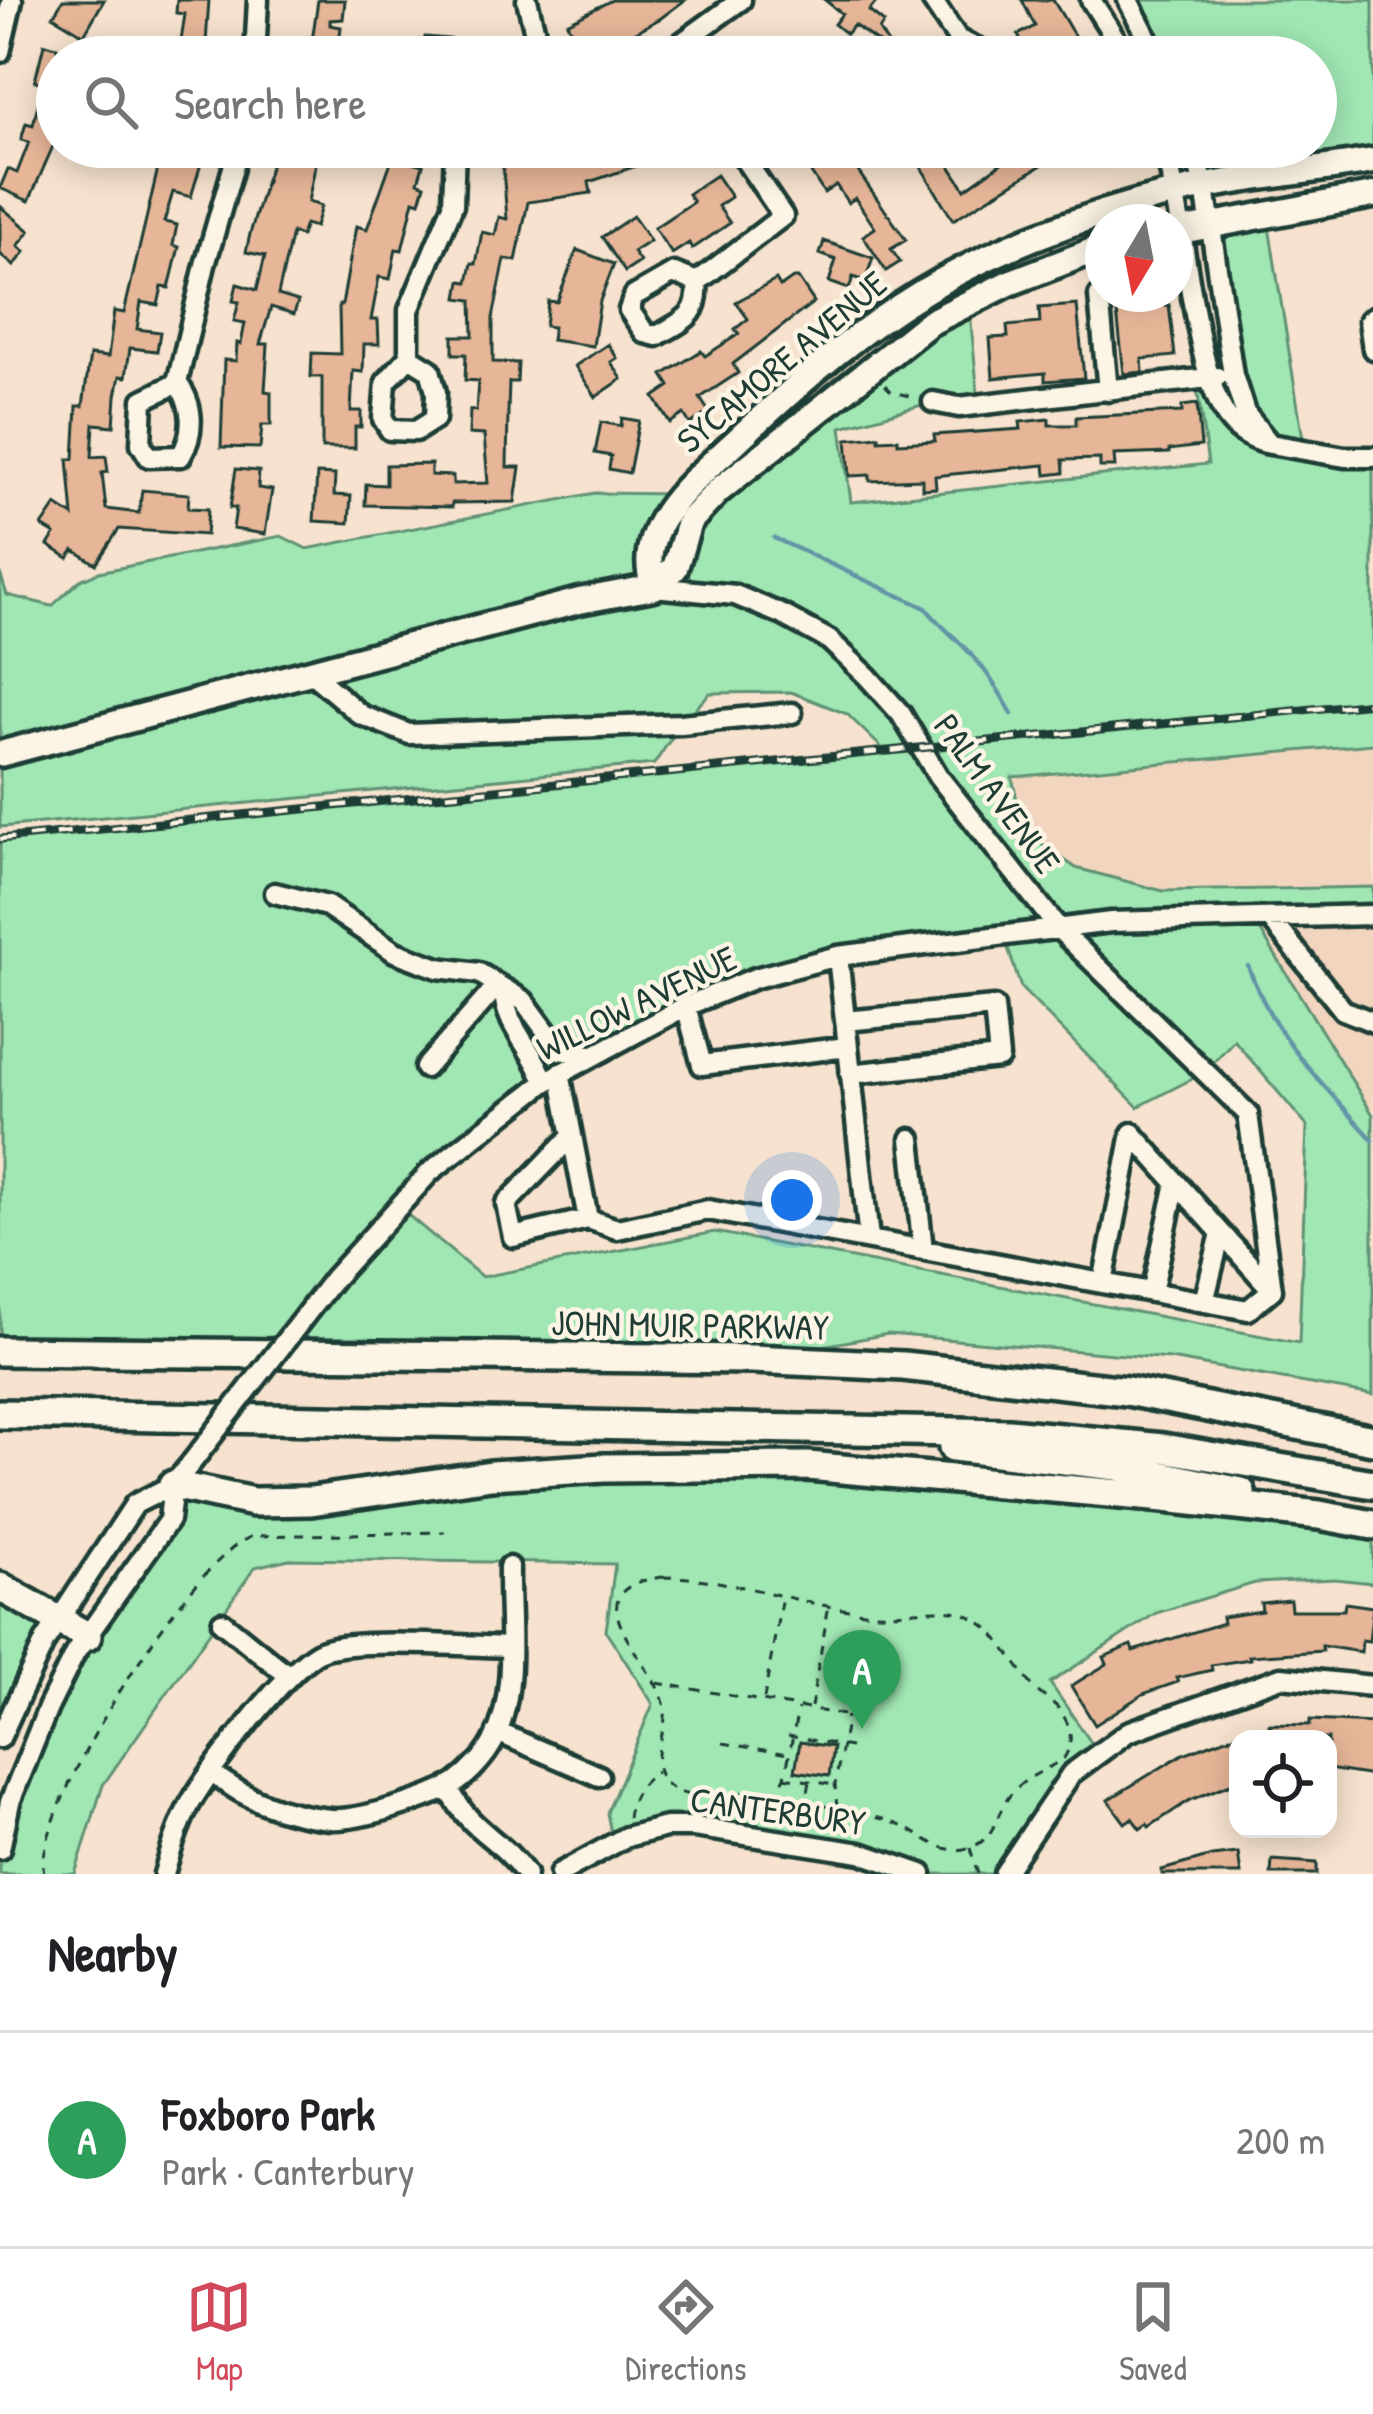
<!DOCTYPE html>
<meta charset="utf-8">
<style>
:root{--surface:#fff;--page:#f6f6f6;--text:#202124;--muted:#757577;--line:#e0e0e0;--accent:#d1495b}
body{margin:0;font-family:"Patrick Hand",sans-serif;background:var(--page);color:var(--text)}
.controls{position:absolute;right:36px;bottom:36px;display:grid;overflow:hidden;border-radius:24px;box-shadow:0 6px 30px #0003}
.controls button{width:108px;height:108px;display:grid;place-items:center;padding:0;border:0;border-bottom:3px solid var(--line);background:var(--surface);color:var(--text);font:60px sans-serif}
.compass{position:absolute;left:1085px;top:204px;width:108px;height:108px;border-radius:50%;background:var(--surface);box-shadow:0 6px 30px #0003;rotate:190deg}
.you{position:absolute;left:792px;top:1200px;width:42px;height:42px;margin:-30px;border:9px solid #fff;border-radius:50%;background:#1a73e8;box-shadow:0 0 0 18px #1a73e833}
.badge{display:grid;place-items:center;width:78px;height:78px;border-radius:50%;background:var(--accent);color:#fff;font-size:39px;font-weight:700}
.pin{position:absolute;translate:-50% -99px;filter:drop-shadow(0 3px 6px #0008)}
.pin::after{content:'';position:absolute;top:63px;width:42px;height:36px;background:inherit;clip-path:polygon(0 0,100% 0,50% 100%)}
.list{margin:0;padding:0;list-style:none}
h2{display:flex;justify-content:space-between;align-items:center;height:156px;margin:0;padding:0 48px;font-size:51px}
h2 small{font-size:39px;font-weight:400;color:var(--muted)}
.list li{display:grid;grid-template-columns:78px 1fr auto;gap:36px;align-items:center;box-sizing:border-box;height:216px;padding:0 48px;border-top:3px solid var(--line)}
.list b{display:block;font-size:45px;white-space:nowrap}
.list p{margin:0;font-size:39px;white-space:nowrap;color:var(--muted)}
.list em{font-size:39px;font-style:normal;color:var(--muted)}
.icon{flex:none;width:66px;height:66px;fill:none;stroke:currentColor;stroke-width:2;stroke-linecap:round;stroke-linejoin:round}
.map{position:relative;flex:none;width:1373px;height:1874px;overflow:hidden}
.search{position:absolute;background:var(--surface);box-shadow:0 6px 30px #0003;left:36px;right:36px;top:36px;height:132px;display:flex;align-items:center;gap:30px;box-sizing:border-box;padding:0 42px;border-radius:66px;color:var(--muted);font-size:45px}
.sheet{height:372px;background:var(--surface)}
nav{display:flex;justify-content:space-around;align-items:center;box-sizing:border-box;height:168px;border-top:3px solid var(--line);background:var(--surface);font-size:33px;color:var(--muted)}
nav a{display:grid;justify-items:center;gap:6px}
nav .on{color:var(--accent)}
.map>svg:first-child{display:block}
.built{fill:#f2d5be}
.green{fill:#a1e7b4;stroke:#609274;stroke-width:3;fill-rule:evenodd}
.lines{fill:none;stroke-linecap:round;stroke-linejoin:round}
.stream{stroke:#6395a6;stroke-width:4.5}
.building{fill:#e7b698;stroke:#1f3d34;stroke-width:3}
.minor-casing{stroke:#1f3d34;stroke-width:27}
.major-casing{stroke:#1f3d34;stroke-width:33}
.highway-casing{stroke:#1f3d34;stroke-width:36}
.path{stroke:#1f3d34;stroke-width:3;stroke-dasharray:9 9;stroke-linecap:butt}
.minor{stroke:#fcf5e5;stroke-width:18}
.major{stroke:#fcf5e5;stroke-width:24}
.highway{stroke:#fcf5e5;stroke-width:27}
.rail-casing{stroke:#1f3d34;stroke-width:9}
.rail{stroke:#fcf5e5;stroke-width:4.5;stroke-dasharray:14;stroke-linecap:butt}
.minor-bridge-casing{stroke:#1f3d34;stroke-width:27;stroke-linecap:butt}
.minor-bridge{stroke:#fcf5e5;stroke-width:18}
.labels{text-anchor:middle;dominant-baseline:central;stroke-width:9;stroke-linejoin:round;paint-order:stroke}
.street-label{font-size:36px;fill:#1f3d34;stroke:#fcf5e5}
</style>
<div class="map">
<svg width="1373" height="1874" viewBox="0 0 1373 1874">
<rect width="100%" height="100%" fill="#f6e2ce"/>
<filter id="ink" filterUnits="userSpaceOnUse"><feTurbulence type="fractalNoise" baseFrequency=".00833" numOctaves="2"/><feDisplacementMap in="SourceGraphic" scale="24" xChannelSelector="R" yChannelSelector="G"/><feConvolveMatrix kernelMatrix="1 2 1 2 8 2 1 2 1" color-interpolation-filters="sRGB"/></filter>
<g filter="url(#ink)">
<path class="built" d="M1373 703V1115L1253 919 1111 922 938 776Z"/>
<path class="green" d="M1128 0H1373V161L1205 188 1193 147H1316V57H1157Z
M1267 214 1305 451 1373 457V744L1012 777 1024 832 1076 868 1163 891 1373 887V915L1254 920 1373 1115V1395L1170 1359 888 1334 752 1359 267 1348 0 1349V839L885 751 847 714 791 692 710 693 681 724 654 764 0 827V573L7 595 52 606 80 580 99 572 281 536 307 549 595 493 678 494 657 531 653 586 689 522 969 303 979 405 933 402 841 427 851 502 1208 464 1196 381 1209 379 1228 420 1245 413 1208 226ZM1004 936 1021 988 1138 1107 1205 1072 1234 1040 1307 1126 1299 1343 715 1232 482 1277 397 1206 590 1055 755 978Z
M808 1466 1373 1525V1583L1335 1579 1255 1583 1156 1613 1050 1683 1099 1754 1004 1874H922L694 1827 613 1843 607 1813 653 1704 606 1631 615 1564 289 1559 255 1567 103 1785 75 1874H0V1849L48 1708 169 1520 173 1485 253 1502Z
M0 1588 59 1620 0 1738Z"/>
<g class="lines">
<path class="stream" d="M774 538 926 608C938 624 953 635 967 650 986 669 999 690 1012 714
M1248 966C1275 1040 1322 1083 1373 1140"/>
</g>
<path class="building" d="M63 0H104L84 35 53 16Z
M177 0H209L205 57H170L173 40 181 41 185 14 176 13Z
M318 0H345L343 19 330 20V25L341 27 339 43H344L343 57H294L296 40 312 41Z
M612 0H685L661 18 605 49 597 33 578 43 567 23Z
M825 0H878L869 11 884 23 879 30 895 55 854 25 846 34 834 24 842 14Z
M1022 0H1053L1087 57H1029L1018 35 1035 26Z
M425 37 510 44 509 57H422Z
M373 43 417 47V57H372Z
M44 44 57 47V137L29 201 0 188 8 169 17 173 29 142 21 140 26 123 33 125 43 83 35 81Z
M163 147H197L203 151 200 167 191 197 173 192 164 222 177 225 173 245 179 247 169 288 162 287 158 305 141 302 137 329 160 332 157 351 130 348 126 377 120 376 116 396 114 426 94 424 92 457 106 456 108 472 102 473 106 509 139 513 142 490 189 494 188 508 208 509 206 535 119 529 96 564 74 550 68 558 48 545 55 534 42 526 56 505 73 516 68 459H74L77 406H83L90 355 108 357 114 311 124 313Z
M294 147H319L308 202 321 206 315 227 305 224 301 236 292 233 278 295 298 301 294 314 271 307 260 344H268L265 391 271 392V425H262L260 448 221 447 224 360 236 361 237 343 241 344 245 323 234 321 239 302 233 301 237 284 257 290 265 256 246 252 250 234 273 157 291 160Z
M560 147 563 164 599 158 595 147 686 149 589 182 591 193 528 202 516 261 505 259 493 318V362L518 363 517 382H509L508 412 507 467H520L515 502 452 503V507L365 505 366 484 386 485V465L431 464V475L453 476V484L488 483 484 435 469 434 470 410 476 411 478 381 465 380 466 354H453V336H473L472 300 458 298 461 281 468 282 472 263 476 264 482 232 495 235 499 217 507 219 502 156Z
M808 147H841L906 240 891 249 900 262 886 271 863 236 875 228 855 198 848 203 836 185 824 193 808 168 805 170 795 156Z
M909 147H945L952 158 947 161 965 189 1007 159 999 147H1071L953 220Z
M393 156 423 165 418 182 425 185 420 202 414 200 402 250 396 249 390 279 379 277 371 320H378L379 344H364L363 372 353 371 351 411H361V427H355V448H322V377H311L312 353 340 354 339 305H342L356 226 367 229Z
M716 175 731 197 718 206 730 223 692 249 689 243 672 254 654 228 693 202 688 194Z
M0 206 30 231 18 246 25 252 14 266 0 254Z
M633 216 650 241 633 252 640 262 625 272 602 237Z
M824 241 873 258 865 281 853 277 849 289 829 282 836 260 820 254Z
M577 250 614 264 600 301 593 346 551 340 553 327 545 326 548 301 557 302Z
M793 278H798L814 302 733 364 738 373 700 398 709 412 690 424 684 414 670 423 654 397 670 386 663 375 701 351 705 356 739 334 735 329 748 319 736 302 776 280 780 287Z
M1115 294H1135L1136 308 1169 305 1175 356 1142 359 1143 372 1124 374Z
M1077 305 1084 378 1045 381V373L993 378 990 338 1008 337 1007 326 1040 323 1039 308Z
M608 344 617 358 611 362 622 379 596 397 575 366Z
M1197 404 1201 446 1169 450V453L1114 455 1115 467H1100V459L1063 460 1064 473 1046 475 1045 465 953 474 935 476 936 488 922 489V479L870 481V475L850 476 847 439 879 436V440L898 439V443L935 441 934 435 1021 429 1020 422 1049 419V425H1076V417L1182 412V406Z
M622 418 639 421 629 473 609 469 611 456 595 453 601 422 621 426Z
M236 469 259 471 258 488 272 490 265 534 233 529 236 508H230Z
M317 474 335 475 334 495 351 496 349 523 314 521Z
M1290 1600 1291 1610H1344L1345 1603 1373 1607 1369 1641 1362 1640 1361 1652 1322 1646V1651L1249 1656 1250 1659 1211 1665 1212 1670 1176 1678 1178 1682 1143 1694 1095 1725 1071 1686 1107 1664 1104 1657 1131 1645 1133 1651 1223 1623 1222 1617 1262 1611 1261 1603Z
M1310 1720 1373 1723V1776L1328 1769V1739H1269V1724L1310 1725Z
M1238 1734V1781L1190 1800 1149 1827 1147 1824 1140 1829 1132 1818 1125 1823 1108 1800 1183 1754Z
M800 1742 833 1747 829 1776 795 1771Z
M1238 1853 1241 1874H1162V1870L1212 1856Z
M1272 1860 1317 1863V1874H1271Z"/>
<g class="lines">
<g class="minor-casing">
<path id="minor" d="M527 0 541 57
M932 0 958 39 995 57
M1091 0 1127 57
M1128 0 1157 57
M0 52 12 0
M255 57 258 0
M662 57 741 0
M1164 147C1184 210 1194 380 1230 421 1240 433 1255 441 1270 444L1245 413 1233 375 1205 188 1193 147
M674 273 697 282C700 316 684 320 657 336L645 333 629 310 634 296Z
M697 282 783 216 736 147
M1099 296 1108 391
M1373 317 1369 321 1373 349
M409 357V310L453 205 455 147
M409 357 430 370 436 392 435 419 416 431 390 430 383 419 386 382Z
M177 383 205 265 239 147
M177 383C194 404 195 432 181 456L149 457 141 444 143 400Z
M933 402 959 407 1217 377
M1270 444 1345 457H1373
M654 587 735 595 783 615 829 640 867 676 901 714 938 776 1059 929 1248 1114 1272 1290
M310 672 361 715 409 734 681 724 792 713
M275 893 327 906 395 952 438 968 479 973 524 1001 560 1050 590 1055
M1270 918 1343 1010 1373 1022
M838 956 869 1239
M504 991C505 1027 533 1048 545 1082
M686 1006 702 1065 847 1047
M845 1021 994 1007 999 1058 850 1074
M425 1068 497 986
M560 1073 588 1219 513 1237 506 1204 572 1136
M911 1139 923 1250
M588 1219 617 1229 708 1210 1248 1310 1272 1290
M334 1278 430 1172 545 1082 686 1006 755 978 838 956 1111 922 1373 915
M1103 1283 1132 1133 1272 1290
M1152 1292 1176 1183
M1204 1302 1221 1233
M222 1622 289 1676
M497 1732 599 1776
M0 1738 45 1641 135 1504 173 1485 192 1462
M212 1773C246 1800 287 1815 331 1819 358 1821 433 1798 456 1783 470 1773 485 1757 493 1742 519 1691 508 1622 509 1567
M448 1787C471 1834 499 1836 526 1874
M0 1849 10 1802 48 1708 75 1653 169 1520 173 1485
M560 1873 626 1837 666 1827H694L861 1853 922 1874
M164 1874C171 1850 178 1826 190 1804 208 1771 290 1663 323 1650 355 1638 468 1646 508 1647
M1004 1874 1071 1774 1128 1732 1281 1677 1373 1686"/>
</g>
<g class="major-casing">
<path id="major" d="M1175 232 1373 195
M654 587C632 529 692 481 731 446 784 397 838 347 899 307 980 253 1081 215 1175 193 1240 177 1308 172 1373 161
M0 754 579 601 654 587 675 568 689 522 718 491 929 323 1009 283 1103 247"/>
</g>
<g class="highway-casing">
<path id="highway" d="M0 1351 752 1359 903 1366 1127 1391 1373 1440
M0 1414 1009 1433 1163 1448 1373 1484
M953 1447 1117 1466 1241 1492
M173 1485 253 1502 311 1501 491 1475 604 1468 808 1466 1164 1498 1319 1515 1373 1525
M0 1587 87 1636"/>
</g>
<path class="path" d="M885 385 892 392 914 397
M663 1577C735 1577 803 1607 874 1613 903 1615 940 1604 967 1615 998 1627 1015 1667 1036 1690 1045 1699 1057 1703 1063 1715 1072 1729 1073 1744 1064 1758 1043 1773 1020 1778 1006 1801 994 1820 994 1841 968 1848 941 1856 923 1835 901 1826 887 1819 872 1816 857 1813 819 1805 778 1795 740 1793 715 1792 691 1803 669 1786 644 1766 668 1733 665 1708 660 1667 560 1589 663 1577Z
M657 1683 862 1718
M764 1699 782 1596
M811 1707 829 1605
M788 1736 856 1748
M723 1743 788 1754
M785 1777 834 1785
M774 1797 785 1777 798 1709
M837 1808 835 1785 847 1716
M628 1818C630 1799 641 1781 657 1772
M802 1827 811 1775
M970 1848 978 1874
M44 1874C31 1813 196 1550 254 1536L445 1532"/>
<use href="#minor" class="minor"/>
<use href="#major" class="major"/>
<use href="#highway" class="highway"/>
<g class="rail-casing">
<path id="rail" d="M0 839 1373 703"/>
</g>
<use href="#rail" class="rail"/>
<g class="minor-bridge-casing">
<path id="minor-bridge" d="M192 1462 334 1278"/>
</g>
<use href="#minor-bridge" class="minor-bridge"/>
</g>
</g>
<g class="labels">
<g class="street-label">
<text transform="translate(781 361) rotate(-40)">SYCAMORE AVENUE</text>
<text transform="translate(998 793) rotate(54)">PALM AVENUE</text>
<text transform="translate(636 1002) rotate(-26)">WILLOW AVENUE</text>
<text transform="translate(690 1324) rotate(1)">JOHN MUIR PARKWAY</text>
<text transform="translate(778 1810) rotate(8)">CANTERBURY</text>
</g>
</g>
</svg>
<div class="controls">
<button><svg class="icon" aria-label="locate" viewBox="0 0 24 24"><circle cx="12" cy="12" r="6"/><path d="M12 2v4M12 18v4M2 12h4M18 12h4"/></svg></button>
</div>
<svg class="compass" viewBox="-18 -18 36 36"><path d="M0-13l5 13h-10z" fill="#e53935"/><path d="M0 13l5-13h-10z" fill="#757577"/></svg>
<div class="you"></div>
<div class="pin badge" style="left:862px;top:1729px;background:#2e9e5b">A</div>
<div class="search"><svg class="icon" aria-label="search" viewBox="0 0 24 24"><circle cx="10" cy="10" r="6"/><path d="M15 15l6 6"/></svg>Search here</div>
</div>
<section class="sheet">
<h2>Nearby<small></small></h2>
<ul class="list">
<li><span class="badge" style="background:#2e9e5b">A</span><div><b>Foxboro Park</b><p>Park · Canterbury</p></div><em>200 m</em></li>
</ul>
</section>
<nav>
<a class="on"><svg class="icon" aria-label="map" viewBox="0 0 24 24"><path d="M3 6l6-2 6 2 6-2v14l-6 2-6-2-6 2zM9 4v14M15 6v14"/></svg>Map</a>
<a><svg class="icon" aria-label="directions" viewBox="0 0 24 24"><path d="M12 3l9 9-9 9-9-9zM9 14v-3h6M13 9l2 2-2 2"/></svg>Directions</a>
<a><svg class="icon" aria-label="saved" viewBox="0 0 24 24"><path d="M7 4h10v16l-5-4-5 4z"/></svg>Saved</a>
</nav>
